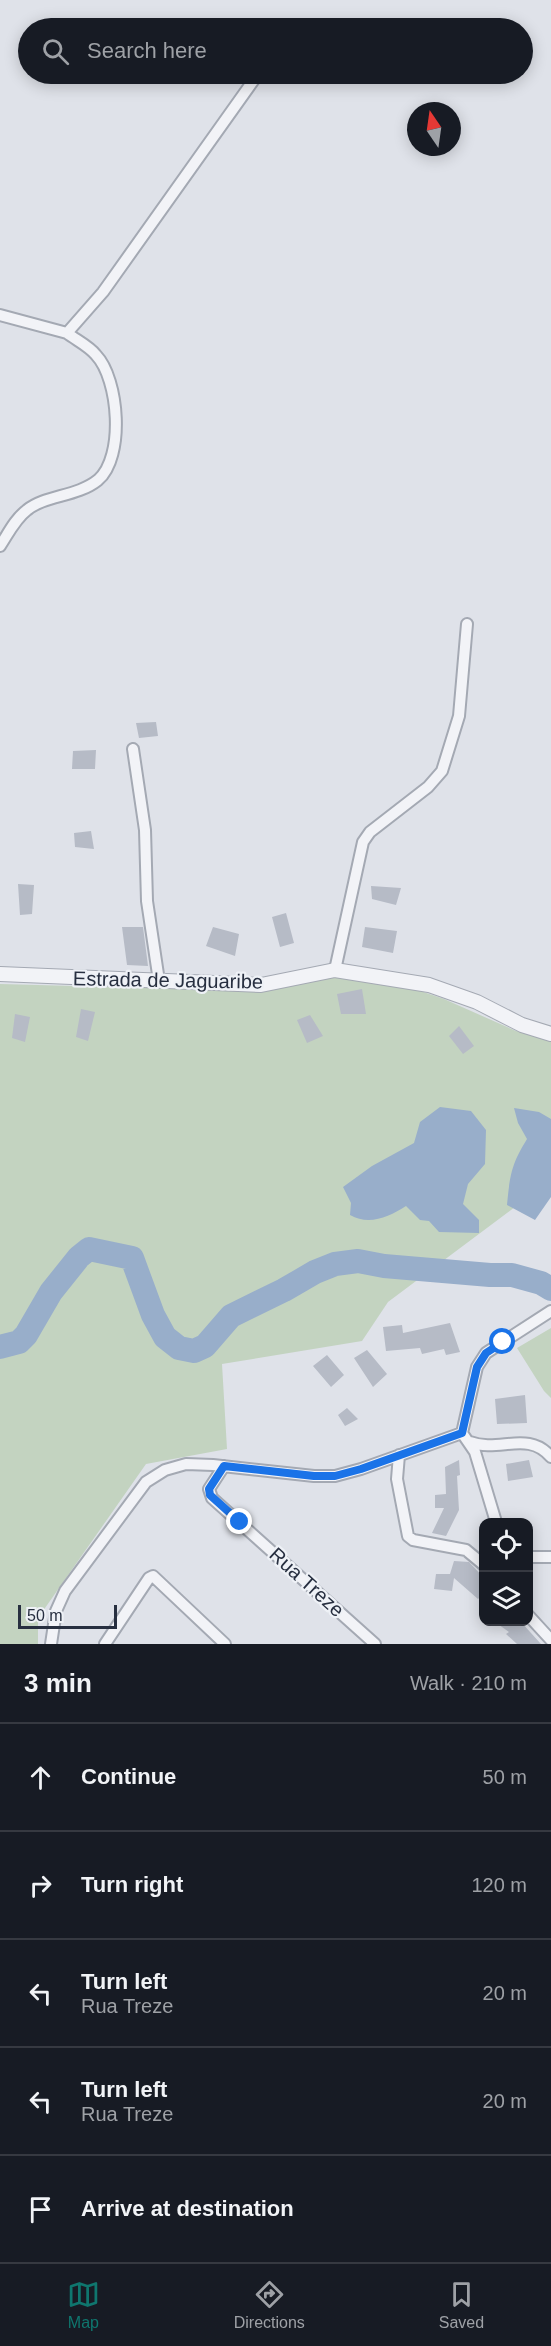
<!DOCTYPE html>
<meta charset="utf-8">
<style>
:root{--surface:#171b24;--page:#20242c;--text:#f1f3f6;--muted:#9ea1a6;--line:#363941;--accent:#0f766e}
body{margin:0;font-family:Arial,sans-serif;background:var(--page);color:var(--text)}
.controls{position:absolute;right:18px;bottom:18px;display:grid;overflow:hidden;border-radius:12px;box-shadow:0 3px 15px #0003}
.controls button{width:54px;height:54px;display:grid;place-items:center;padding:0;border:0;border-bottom:2px solid var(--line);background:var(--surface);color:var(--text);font:30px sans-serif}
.compass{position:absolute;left:407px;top:102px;width:54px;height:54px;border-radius:50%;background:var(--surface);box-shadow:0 3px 15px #0003;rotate:347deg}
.scale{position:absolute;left:18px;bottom:15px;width:99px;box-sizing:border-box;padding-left:6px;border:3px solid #272f40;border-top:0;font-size:16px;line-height:21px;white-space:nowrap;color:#272f40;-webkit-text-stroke:4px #eef1f6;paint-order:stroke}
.stop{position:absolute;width:18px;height:18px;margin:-14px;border:4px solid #1a73e8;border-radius:50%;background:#fff}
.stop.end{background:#1a73e8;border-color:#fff;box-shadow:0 2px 6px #0008}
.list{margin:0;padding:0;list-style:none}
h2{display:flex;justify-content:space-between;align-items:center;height:78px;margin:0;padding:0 24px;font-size:26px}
h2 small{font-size:20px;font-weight:400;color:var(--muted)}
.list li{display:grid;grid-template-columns:39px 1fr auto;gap:18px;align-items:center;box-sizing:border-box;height:108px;padding:0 24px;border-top:2px solid var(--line)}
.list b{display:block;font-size:22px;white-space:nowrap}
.list p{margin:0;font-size:20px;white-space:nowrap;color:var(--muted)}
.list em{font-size:20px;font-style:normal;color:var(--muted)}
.icon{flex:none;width:33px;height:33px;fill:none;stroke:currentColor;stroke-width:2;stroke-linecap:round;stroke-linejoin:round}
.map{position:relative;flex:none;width:551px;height:1644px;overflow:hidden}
.search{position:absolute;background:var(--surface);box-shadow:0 3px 15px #0003;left:18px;right:18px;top:18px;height:66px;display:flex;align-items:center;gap:15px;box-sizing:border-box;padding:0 21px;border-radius:33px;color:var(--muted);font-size:22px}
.sheet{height:618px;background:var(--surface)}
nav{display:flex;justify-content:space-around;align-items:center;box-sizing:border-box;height:84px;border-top:2px solid var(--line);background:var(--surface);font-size:16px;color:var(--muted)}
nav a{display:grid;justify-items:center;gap:3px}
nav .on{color:var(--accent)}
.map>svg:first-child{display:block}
.green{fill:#c3d3c0}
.water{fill:#98aeca}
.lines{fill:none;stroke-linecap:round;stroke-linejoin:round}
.river{stroke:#98aeca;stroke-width:24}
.building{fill:#b6bbc6}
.minor-casing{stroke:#a4a9b3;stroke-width:14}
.tertiary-casing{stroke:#a4a9b3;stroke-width:16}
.minor{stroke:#f2f3f7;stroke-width:10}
.tertiary{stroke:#f2f3f7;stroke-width:14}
.route{stroke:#1a73e8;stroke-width:8}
.labels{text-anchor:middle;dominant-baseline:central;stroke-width:4.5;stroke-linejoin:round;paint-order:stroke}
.street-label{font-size:20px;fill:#272f40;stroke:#eef1f6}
</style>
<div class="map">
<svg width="551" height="1644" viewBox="0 0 551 1644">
<rect width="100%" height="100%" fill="#dfe2e9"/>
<path class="green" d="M332 976 397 983 444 999 516 1031 551 1037V1180L388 1302 362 1341 222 1364 227 1449 146 1464 38 1618V1644H0V984L224 990Z
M551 1328V1398L544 1391 517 1348Z"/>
<path class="water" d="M440 1107 471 1111 486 1130 485 1164 468 1184 463 1204 479 1220V1233L439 1232 429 1221 420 1220 406 1206C389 1217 369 1226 350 1215L351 1203 343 1187 372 1166 414 1143 420 1122Z
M514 1108 539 1112 551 1119V1197L535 1220 507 1205C510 1175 511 1165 527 1139L518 1123Z"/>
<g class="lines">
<path class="river" d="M0 1347 19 1342 26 1335 51 1292 79 1257 89 1249 132 1258 153 1315 165 1337 179 1348 194 1351 205 1346 231 1316 284 1290 315 1272 335 1264 358 1261 384 1266 490 1275H512L541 1283 551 1289"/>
</g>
<path class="building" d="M156 722 158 736 139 738 136 723Z
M96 750 95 769H72L73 751Z
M91 831 94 849 75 847 74 833Z
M18 884 34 885 32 914 20 915Z
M371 886 401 888 396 905 372 899Z
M286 913 294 943 280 947 272 917Z
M122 927H143L148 966 127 965Z
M213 927 239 934 235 956 206 946Z
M365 927 397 931 393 953 362 947Z
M362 989 366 1014H341L337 994Z
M81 1009 95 1012 88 1041 76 1037Z
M15 1014 30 1017 25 1042 12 1038Z
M310 1015 323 1036 307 1043 297 1020Z
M459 1026 474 1046 463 1054 449 1036Z
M450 1323 460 1352 446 1355 444 1349 422 1354 420 1348 386 1351 383 1327 402 1325 403 1333Z
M367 1350 387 1374 373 1387 354 1358Z
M327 1355 344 1375 331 1387 313 1366Z
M525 1395 527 1423 497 1424 495 1399Z
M347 1408 358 1419 345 1426 338 1415Z
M459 1460 460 1475 457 1476 459 1510 446 1536 432 1533 444 1508H435V1495L446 1494 445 1467Z
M529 1460 533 1477 508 1481 506 1464Z
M454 1561 469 1562 483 1577V1594L478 1599 454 1578 452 1591 434 1589 436 1574H450Z
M495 1622H521L541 1644H517L506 1634 509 1632Z"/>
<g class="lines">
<g class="minor-casing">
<path id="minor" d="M0 315 67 333
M0 546C8 534 15 519 27 510 45 495 77 497 98 480 125 457 119 379 96 355 89 346 76 340 67 333L103 292 258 74
M133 749 145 830 147 901 159 981
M335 970 363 842 370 832 428 787 442 771 459 716 467 624
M462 1433 475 1452 496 1522
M470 1442C499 1453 528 1430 551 1457
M399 1455 397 1479 408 1536 413 1540 466 1550 484 1565
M224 1466 209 1489 212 1498 375 1644
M528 1557H551
M528 1615 551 1640
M51 1644 56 1611 65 1591 146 1482 165 1470 186 1464 213 1465 314 1476H335L361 1469 462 1433 477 1367 486 1353 551 1311
M105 1644 149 1578 153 1576 225 1644"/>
</g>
<g class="tertiary-casing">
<path id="tertiary" d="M0 974 261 985 335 970 429 985 477 1002 522 1025 551 1034"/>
</g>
<use href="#minor" class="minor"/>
<use href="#tertiary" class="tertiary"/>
</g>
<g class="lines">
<path class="route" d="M240 1522 210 1495 209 1489 224 1466 314 1476H335L361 1469 462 1433 477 1367 486 1353 503 1342"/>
</g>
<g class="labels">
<g class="street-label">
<text transform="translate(168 980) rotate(1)">Estrada de Jaguaribe</text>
<text transform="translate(307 1582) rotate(42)">Rua Treze</text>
</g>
</g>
</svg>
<div class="controls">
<button><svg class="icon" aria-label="locate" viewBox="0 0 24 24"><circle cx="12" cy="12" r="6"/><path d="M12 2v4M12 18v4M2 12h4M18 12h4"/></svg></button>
<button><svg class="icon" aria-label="layers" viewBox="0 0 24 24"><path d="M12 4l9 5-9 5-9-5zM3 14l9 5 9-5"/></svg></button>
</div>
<svg class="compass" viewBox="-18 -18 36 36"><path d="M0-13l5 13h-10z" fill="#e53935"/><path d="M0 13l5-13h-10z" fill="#9ea1a6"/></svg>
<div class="scale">50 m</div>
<div class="stop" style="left:503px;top:1342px"></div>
<div class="stop end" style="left:240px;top:1522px"></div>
<div class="search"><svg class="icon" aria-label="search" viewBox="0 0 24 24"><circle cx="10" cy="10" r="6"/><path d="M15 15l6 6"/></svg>Search here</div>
</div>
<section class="sheet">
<h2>3 min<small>Walk · 210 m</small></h2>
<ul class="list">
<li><svg class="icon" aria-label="ahead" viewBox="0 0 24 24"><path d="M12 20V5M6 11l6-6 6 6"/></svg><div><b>Continue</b></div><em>50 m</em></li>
<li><svg class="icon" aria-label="right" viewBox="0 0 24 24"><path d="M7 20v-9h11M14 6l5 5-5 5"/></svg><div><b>Turn right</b></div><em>120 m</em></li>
<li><svg class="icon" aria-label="left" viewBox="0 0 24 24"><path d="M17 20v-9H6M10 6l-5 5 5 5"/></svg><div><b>Turn left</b><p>Rua Treze</p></div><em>20 m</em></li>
<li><svg class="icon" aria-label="left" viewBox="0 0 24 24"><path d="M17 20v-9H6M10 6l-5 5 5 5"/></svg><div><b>Turn left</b><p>Rua Treze</p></div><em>20 m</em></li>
<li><svg class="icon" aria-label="arrive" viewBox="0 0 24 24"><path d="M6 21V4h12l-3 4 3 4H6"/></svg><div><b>Arrive at destination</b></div></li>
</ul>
</section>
<nav>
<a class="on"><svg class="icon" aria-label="map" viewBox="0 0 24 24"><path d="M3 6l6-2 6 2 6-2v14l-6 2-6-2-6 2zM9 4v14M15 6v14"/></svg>Map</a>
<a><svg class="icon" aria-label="directions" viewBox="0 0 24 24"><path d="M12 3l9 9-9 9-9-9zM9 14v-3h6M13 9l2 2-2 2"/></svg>Directions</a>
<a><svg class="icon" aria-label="saved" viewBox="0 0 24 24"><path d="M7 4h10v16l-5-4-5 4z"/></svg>Saved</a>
</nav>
